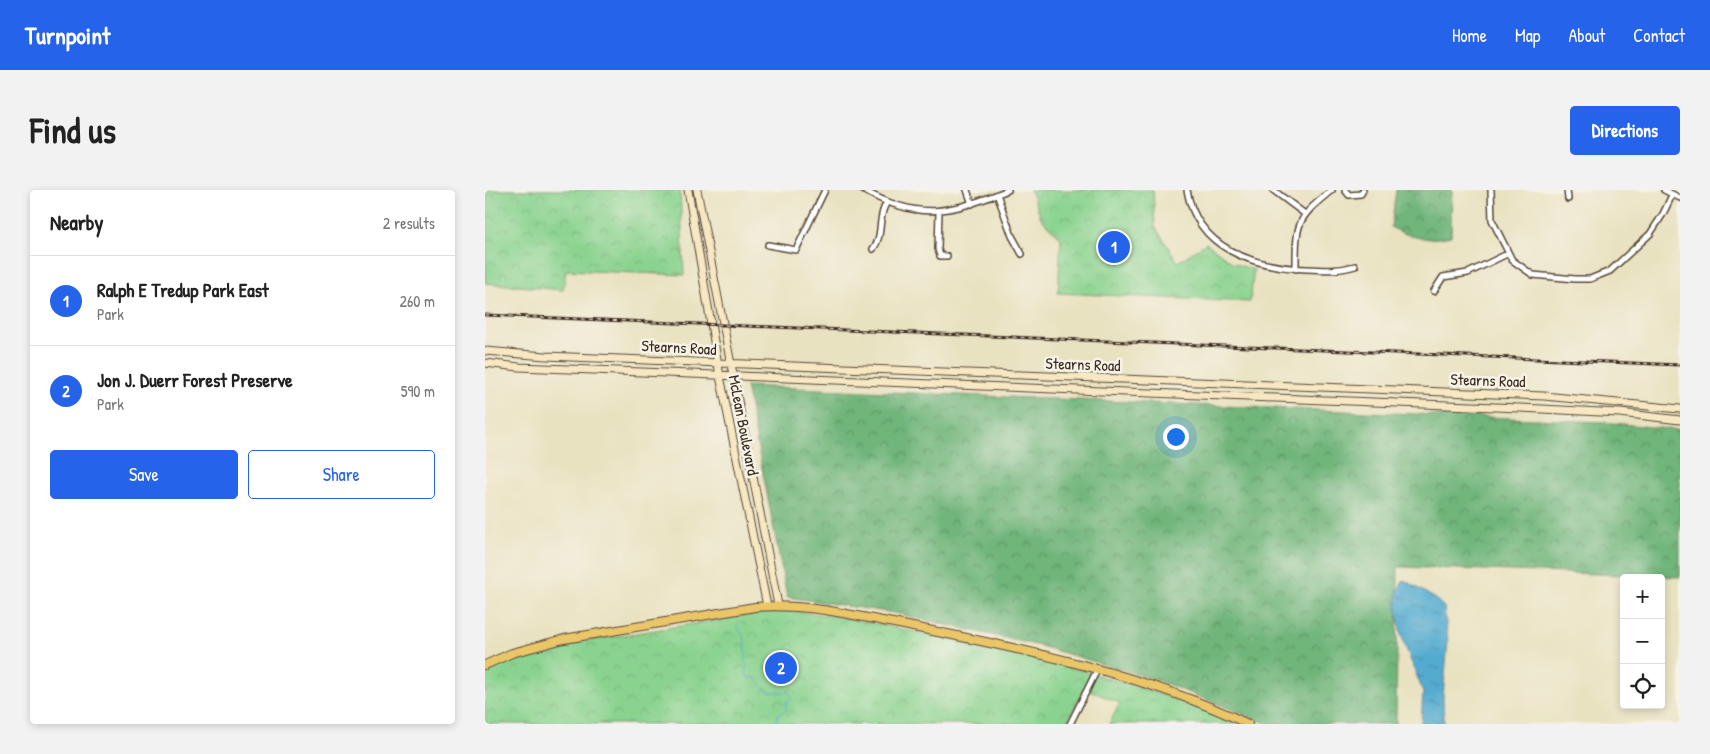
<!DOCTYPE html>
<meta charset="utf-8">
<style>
:root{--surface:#fff;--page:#f2f2f2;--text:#222;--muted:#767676;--line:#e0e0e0;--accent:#2563eb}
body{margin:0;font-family:"Patrick Hand",sans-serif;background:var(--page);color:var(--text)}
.controls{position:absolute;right:15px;bottom:15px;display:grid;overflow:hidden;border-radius:5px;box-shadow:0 2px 8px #0003}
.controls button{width:45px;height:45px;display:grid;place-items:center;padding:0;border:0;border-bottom:1px solid var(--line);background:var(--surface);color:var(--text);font:25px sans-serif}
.you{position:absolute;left:690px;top:246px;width:18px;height:18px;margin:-12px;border:4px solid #fff;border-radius:50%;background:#1a73e8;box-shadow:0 0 0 8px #1a73e833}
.badge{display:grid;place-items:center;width:32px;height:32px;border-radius:50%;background:var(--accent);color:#fff;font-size:16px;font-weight:700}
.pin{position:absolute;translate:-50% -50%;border:2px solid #fff;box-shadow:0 1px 5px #0006}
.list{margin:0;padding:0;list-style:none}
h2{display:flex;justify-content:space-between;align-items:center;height:65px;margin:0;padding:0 20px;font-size:21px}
h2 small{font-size:16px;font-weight:400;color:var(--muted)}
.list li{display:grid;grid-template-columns:32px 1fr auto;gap:15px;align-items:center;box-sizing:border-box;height:90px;padding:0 20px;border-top:1px solid var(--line)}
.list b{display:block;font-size:19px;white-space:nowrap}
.list p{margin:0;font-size:16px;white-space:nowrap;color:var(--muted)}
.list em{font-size:16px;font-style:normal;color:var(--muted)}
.actions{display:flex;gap:10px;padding:15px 20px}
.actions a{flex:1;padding:11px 0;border:1px solid var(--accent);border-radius:5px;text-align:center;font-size:18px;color:var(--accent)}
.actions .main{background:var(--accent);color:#fff}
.icon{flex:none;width:28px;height:28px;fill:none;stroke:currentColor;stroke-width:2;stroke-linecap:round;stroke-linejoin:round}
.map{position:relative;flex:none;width:1195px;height:534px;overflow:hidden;border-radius:5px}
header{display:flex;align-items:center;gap:30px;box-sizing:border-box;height:70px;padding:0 25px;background:var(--accent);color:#fff}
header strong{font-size:24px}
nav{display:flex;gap:28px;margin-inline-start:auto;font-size:18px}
.intro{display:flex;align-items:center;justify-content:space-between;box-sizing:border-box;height:120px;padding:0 30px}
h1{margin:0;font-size:35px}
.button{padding:12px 22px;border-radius:5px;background:var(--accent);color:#fff;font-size:18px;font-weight:700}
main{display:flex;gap:30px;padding:0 30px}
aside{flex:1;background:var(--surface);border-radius:5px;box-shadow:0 2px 8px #0003}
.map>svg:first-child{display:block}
.forest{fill:url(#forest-crowns);stroke:#55704c}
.park{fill:url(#park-crowns);stroke:#627e56}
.water{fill:url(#water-ripples);stroke:#476a77}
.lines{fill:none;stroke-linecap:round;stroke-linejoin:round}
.stream{stroke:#53abd0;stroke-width:1}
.street-casing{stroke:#554636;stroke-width:8}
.secondary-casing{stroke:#554636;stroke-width:9}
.primary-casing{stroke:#554636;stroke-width:10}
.street{stroke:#fff;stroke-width:5}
.secondary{stroke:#f7e8c3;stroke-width:7}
.primary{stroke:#ebc669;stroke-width:8}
.rail-casing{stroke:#3b2a1e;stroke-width:3}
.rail{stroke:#f7f3e8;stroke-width:1;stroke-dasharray:4;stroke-linecap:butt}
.labels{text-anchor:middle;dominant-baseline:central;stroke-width:5;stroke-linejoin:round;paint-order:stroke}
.street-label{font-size:16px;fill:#3b2a1e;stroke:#f7f3e8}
</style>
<header>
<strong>Turnpoint</strong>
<nav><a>Home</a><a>Map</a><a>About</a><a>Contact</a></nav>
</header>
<div class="intro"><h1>Find us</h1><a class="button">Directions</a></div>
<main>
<aside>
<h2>Nearby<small>2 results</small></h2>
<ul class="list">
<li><span class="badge">1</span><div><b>Ralph E Tredup Park East</b><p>Park</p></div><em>260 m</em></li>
<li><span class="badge">2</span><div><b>Jon J. Duerr Forest Preserve</b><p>Park</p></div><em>590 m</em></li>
</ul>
<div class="actions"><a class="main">Save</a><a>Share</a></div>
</aside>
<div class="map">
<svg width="1195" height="534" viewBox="0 0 1195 534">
<defs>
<pattern id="forest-crowns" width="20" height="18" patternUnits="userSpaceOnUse" patternTransform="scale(1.25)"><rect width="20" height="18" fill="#6fb57a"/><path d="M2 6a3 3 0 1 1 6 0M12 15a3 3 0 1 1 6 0" fill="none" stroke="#5c9363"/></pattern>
<pattern id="park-crowns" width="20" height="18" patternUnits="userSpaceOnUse" patternTransform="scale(1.25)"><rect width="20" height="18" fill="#8ad38f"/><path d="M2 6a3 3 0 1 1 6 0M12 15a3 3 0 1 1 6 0" fill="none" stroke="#78b57b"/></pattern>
<pattern id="water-ripples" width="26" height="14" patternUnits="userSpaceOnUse" patternTransform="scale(1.25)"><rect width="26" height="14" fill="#53abd0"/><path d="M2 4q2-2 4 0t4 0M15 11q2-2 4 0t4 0" fill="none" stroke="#468ba8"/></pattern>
</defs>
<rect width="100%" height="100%" fill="#f7f3e8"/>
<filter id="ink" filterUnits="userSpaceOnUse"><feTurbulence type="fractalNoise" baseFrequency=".02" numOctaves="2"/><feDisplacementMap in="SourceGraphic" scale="10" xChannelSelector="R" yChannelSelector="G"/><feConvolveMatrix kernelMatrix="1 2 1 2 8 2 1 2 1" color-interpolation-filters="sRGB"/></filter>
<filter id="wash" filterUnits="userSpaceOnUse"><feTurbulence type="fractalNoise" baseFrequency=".0096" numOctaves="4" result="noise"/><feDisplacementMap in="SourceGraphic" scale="20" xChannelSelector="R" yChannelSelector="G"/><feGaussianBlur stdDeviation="1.12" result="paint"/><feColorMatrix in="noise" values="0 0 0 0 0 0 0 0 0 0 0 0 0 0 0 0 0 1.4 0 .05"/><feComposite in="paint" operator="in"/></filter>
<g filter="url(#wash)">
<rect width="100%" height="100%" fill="#e9e2c1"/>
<path class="forest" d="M911 0H967L966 46C943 51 927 49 906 37Z
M261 196 1119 232 1195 240V387L913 377 911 534H783L669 489 555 456 409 423 302 407Z"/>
<path class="park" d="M0 0H195L199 85 81 80 78 100 0 93Z
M545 0H668L670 37 693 72 721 53 748 73 769 80 765 112 573 103 576 48 557 30Z
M288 421C339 421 391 434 441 444 548 466 654 492 754 534H624L635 513 599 498 581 534H0V480L43 463 83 454Z"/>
<path class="water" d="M919 390 951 409 959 417 963 451 958 507 959 534H936L938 502 916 445 912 420V402Z"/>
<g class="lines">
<path class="stream" d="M252 435 260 450 262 487 271 488C274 491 276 495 279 498 285 505 296 501 304 502L306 505 305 510 301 512V521L293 524 291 534"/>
</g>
</g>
<g filter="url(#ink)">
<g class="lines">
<g class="street-casing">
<path id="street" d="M378 0C434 32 466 23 523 0
M482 0 487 14
M702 0C712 59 769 77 821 79 838 80 853 81 870 76
M788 0 820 24
M860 0 864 5 876 4 878 0
M1006 0 1007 30 1027 70 1048 85 1090 89H1105L1125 81 1165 44 1178 24 1187 5
M1082 0 1083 9
M1179 0 1195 8
M512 4 527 46 537 64
M454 21 453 59 455 66H462
M283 55 311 60 340 0
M388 59C399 45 392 28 401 14
M811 79C811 33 811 29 847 0
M949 101 958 87 983 83 1022 64
M585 534 612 480"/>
</g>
<g class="secondary-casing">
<path id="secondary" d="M203 0 235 186 282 416
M212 0 293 415
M0 161 61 166 1059 206 1195 219
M0 173 34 177 1057 219 1135 223 1195 230"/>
</g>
<g class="primary-casing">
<path id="primary" d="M0 475 27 463 79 449 270 417C324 413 376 427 428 437 538 459 662 485 763 534"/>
</g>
<use href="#street" class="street"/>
<use href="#secondary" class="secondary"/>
<use href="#primary" class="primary"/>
<g class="rail-casing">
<path id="rail" d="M0 125 1195 175"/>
</g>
<use href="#rail" class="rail"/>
</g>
</g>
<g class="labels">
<g class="street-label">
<text transform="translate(194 157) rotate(3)">Stearns Road</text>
<text transform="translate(598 174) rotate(2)">Stearns Road</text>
<text transform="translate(1003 190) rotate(2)">Stearns Road</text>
<text transform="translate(259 235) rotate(79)">McLean Boulevard</text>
</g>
</g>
</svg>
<div class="controls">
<button>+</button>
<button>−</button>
<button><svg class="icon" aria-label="locate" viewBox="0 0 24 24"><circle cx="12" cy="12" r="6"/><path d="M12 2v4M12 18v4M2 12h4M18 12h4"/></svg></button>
</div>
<div class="you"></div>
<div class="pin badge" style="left:629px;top:57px">1</div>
<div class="pin badge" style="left:296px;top:478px">2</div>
</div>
</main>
